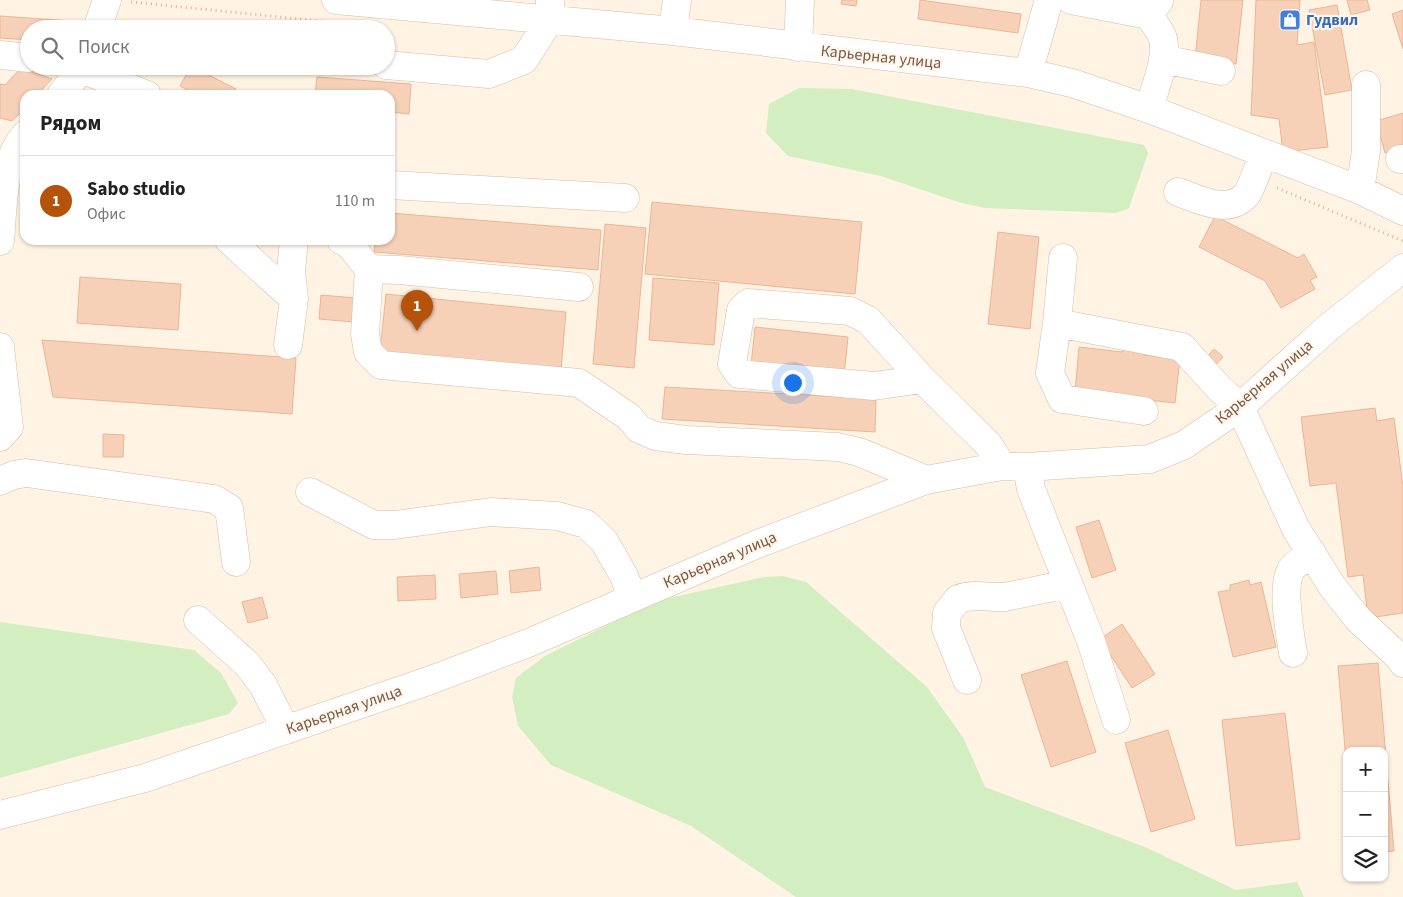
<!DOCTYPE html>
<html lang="ru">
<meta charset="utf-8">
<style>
:root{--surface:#fff;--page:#f6f6f6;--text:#222;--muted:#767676;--line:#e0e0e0;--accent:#b45309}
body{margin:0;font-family:"Source Sans 3",sans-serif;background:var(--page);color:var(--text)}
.controls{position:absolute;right:15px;bottom:15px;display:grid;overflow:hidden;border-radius:10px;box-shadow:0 1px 4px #0004}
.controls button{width:45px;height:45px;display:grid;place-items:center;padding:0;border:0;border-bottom:1px solid var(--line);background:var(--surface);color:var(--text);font:25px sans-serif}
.you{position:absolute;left:792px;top:382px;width:18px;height:18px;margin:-12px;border:4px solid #fff;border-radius:50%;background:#1a73e8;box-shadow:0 0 0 8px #1a73e833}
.badge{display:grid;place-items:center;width:32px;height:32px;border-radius:50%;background:var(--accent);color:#fff;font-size:16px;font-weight:700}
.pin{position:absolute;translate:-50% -41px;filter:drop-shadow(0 1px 2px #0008)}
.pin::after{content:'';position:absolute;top:26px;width:18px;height:15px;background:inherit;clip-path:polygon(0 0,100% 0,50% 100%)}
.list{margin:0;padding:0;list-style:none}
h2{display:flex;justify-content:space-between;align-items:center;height:65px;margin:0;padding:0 20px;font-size:21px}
h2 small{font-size:16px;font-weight:400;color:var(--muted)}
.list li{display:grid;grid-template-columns:32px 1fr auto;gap:15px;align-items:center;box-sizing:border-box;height:90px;padding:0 20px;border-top:1px solid var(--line)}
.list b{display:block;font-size:19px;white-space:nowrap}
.list p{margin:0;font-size:16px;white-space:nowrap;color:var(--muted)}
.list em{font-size:16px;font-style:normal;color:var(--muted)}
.icon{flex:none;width:28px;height:28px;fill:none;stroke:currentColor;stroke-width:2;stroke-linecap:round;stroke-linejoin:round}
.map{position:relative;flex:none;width:1403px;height:897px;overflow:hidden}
.search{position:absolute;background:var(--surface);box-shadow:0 1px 4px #0004;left:20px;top:20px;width:375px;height:55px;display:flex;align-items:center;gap:12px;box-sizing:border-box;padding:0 18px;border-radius:28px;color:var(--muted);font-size:19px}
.panel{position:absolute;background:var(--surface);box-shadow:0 1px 4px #0004;left:20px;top:90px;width:375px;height:155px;border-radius:15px}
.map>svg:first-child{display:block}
.green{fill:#d3eec0}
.building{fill:#f7d0b8;stroke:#ebb596}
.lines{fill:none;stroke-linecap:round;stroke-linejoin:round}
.minor-casing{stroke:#d4bcaa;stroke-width:29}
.path{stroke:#dcb39a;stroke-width:3;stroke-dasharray:1 4;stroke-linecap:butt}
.minor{stroke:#fff;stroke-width:28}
.labels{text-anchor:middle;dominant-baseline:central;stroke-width:4.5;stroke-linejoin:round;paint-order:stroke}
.shop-label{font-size:16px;font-weight:bold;fill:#366cbe;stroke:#fff7ec;text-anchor:start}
.street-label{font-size:16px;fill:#7a5846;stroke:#fff7ec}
</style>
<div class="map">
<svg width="1403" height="897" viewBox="0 0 1403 897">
<rect width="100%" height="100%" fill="#fff3e3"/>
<path class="green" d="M799 88 851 89 1144 145 1148 153 1129 208 1116 213 985 208 958 202 881 176 788 156 766 133 769 104Z
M783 576 806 582 927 687 964 739 985 787 1145 847 1236 890 1297 882 1304 897H796L691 826 551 765 518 726 512 697 516 678 545 656 656 601 764 577Z
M0 622 194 650 221 673 238 703 229 714 0 778Z"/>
<path class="building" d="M842 0H857L856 6 841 4Z
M920 0 1021 14 1018 33 918 19Z
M1201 0H1243L1236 64 1195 59Z
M1256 0H1300L1297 45 1314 42 1328 147 1283 152 1279 119 1251 115Z
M1347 0H1367L1370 10 1351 15Z
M1337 5 1352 90 1325 95 1309 10Z
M1403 10V49L1392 14Z
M0 16 72 21V29H29V40L0 38Z
M191 66 236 89 233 95H197L180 86Z
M21 68 52 79 37 95H25V108L12 121 0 118V84L5 85Z
M317 77 411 84 409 114 390 112V95H315Z
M1403 113V148L1385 153 1376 121Z
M652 202 862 222 855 294 645 274Z
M390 213 601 230 598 270 374 252 375 240H390Z
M1215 216 1298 258 1304 254 1317 277 1310 280 1315 289 1281 308 1265 281 1199 247Z
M605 224 646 228 634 368 593 364Z
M998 232 1039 237 1030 329 988 324Z
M80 277 181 284 178 330 77 323Z
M653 278 719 283 714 345 649 340Z
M386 294 566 312 561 370 380 351Z
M321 295 356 298 353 322 319 319Z
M755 327 848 337 844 376 751 366Z
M42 340 296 358 292 414 53 397Z
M1123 344 1143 347 1142 355 1180 359 1175 403 1075 392 1079 347 1122 352Z
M1214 349 1223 357 1212 369 1204 360Z
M665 387 876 399 875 432 662 419Z
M1375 408 1377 421 1394 418 1403 487V613L1368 618 1363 575 1348 577 1336 483 1310 486 1301 417Z
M103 434 124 435 123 457H103Z
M1099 520 1116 570 1092 578 1076 527Z
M539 567 541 590 511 593 509 571Z
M496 571 498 594 461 598 459 574Z
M435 575 436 599 398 601 397 577Z
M1249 580 1250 585 1261 582 1276 647 1233 657 1218 592 1230 590V585Z
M262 597 268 618 248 623 242 602Z
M1122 624 1155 674 1132 688 1100 639Z
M1067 661 1096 752 1051 767 1021 675Z
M1378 663 1394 851 1384 852V751H1347V772L1338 666Z
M1285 713 1300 839 1236 846 1222 720Z
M1168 730 1195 819 1151 832 1125 743Z"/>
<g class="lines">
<g class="minor-casing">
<path id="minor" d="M336 0 673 31 1028 73 1072 83 1149 109 1360 190 1403 211
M1071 0 1148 15 1159 1
M1148 15C1153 22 1160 29 1163 39 1168 58 1154 90 1149 109
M97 29 107 0
M673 31 677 0
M798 47 800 0
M0 55 29 58
M1163 59 1221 71
M386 65 489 74 524 60 550 19V0
M74 66 147 95
M1028 73 1049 0
M61 95 83 66
M1400 159H1403
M390 185 625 198
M1360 190 1366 151V85
M1178 192C1198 199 1229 216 1247 194 1251 189 1260 162 1264 154
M229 240 294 299
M341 240 349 244 369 269 399 270 579 287
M0 241C3 208 2 161 25 135
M1063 258 1057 323 1182 347 1219 388 1240 407 1296 529 1332 586 1358 619 1400 658 1403 663
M369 269 365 334 368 352 381 365 579 383 629 417 639 429 655 436 686 440 838 447 859 452 926 480
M1057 323 1050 373 1062 399 1144 411
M288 345 294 299 291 271 294 240
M0 347 9 427 0 437
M922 379 874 386 739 374 732 364 741 310 748 303 850 311 868 320 922 379 988 444 1002 466
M1027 467 1031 489 1091 641 1116 720
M0 481 14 475 26 473 214 499 229 508 236 562
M310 492 374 525H395L491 512 557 516 586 524 604 541 624 576 632 597
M198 620 247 664 263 685 286 730
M1293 653C1290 633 1281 587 1291 570 1295 563 1306 558 1312 553
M967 680 946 628 947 613 958 599C974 593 989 598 1005 597L1068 584
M0 815 145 778 431 680 531 642 755 545 926 480 1002 466 1027 467 1150 459 1184 445 1240 407 1329 327 1403 268"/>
</g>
<path class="path" d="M131 2 321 21
M1277 188 1403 241"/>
<use href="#minor" class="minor"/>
</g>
<defs>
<g id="shop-square" transform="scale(1.125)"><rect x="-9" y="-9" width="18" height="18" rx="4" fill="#3f7fe0" stroke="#fff7ec"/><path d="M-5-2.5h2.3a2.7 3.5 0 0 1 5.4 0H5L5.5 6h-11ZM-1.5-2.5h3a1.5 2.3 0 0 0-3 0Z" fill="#fff"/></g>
</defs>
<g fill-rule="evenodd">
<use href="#shop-square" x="1290" y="20"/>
</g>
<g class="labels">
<g class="shop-label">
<text x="1306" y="20">Гудвил</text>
</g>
<g class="street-label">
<text transform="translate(881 57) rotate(6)">Карьерная улица</text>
<text transform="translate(1264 382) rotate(-40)">Карьерная улица</text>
<text transform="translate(720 560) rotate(-23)">Карьерная улица</text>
<text transform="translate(344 710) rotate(-19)">Карьерная улица</text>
</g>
</g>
</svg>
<div class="controls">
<button>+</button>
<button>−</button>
<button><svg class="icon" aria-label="layers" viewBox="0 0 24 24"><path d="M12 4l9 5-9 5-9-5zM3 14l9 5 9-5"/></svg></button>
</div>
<div class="you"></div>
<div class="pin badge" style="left:417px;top:331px">1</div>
<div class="search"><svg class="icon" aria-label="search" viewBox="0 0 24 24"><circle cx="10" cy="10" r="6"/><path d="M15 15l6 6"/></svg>Поиск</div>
<section class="panel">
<h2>Рядом<small></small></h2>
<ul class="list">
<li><span class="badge">1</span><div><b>Sabo studio</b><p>Офис</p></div><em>110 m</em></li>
</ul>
</section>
</div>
